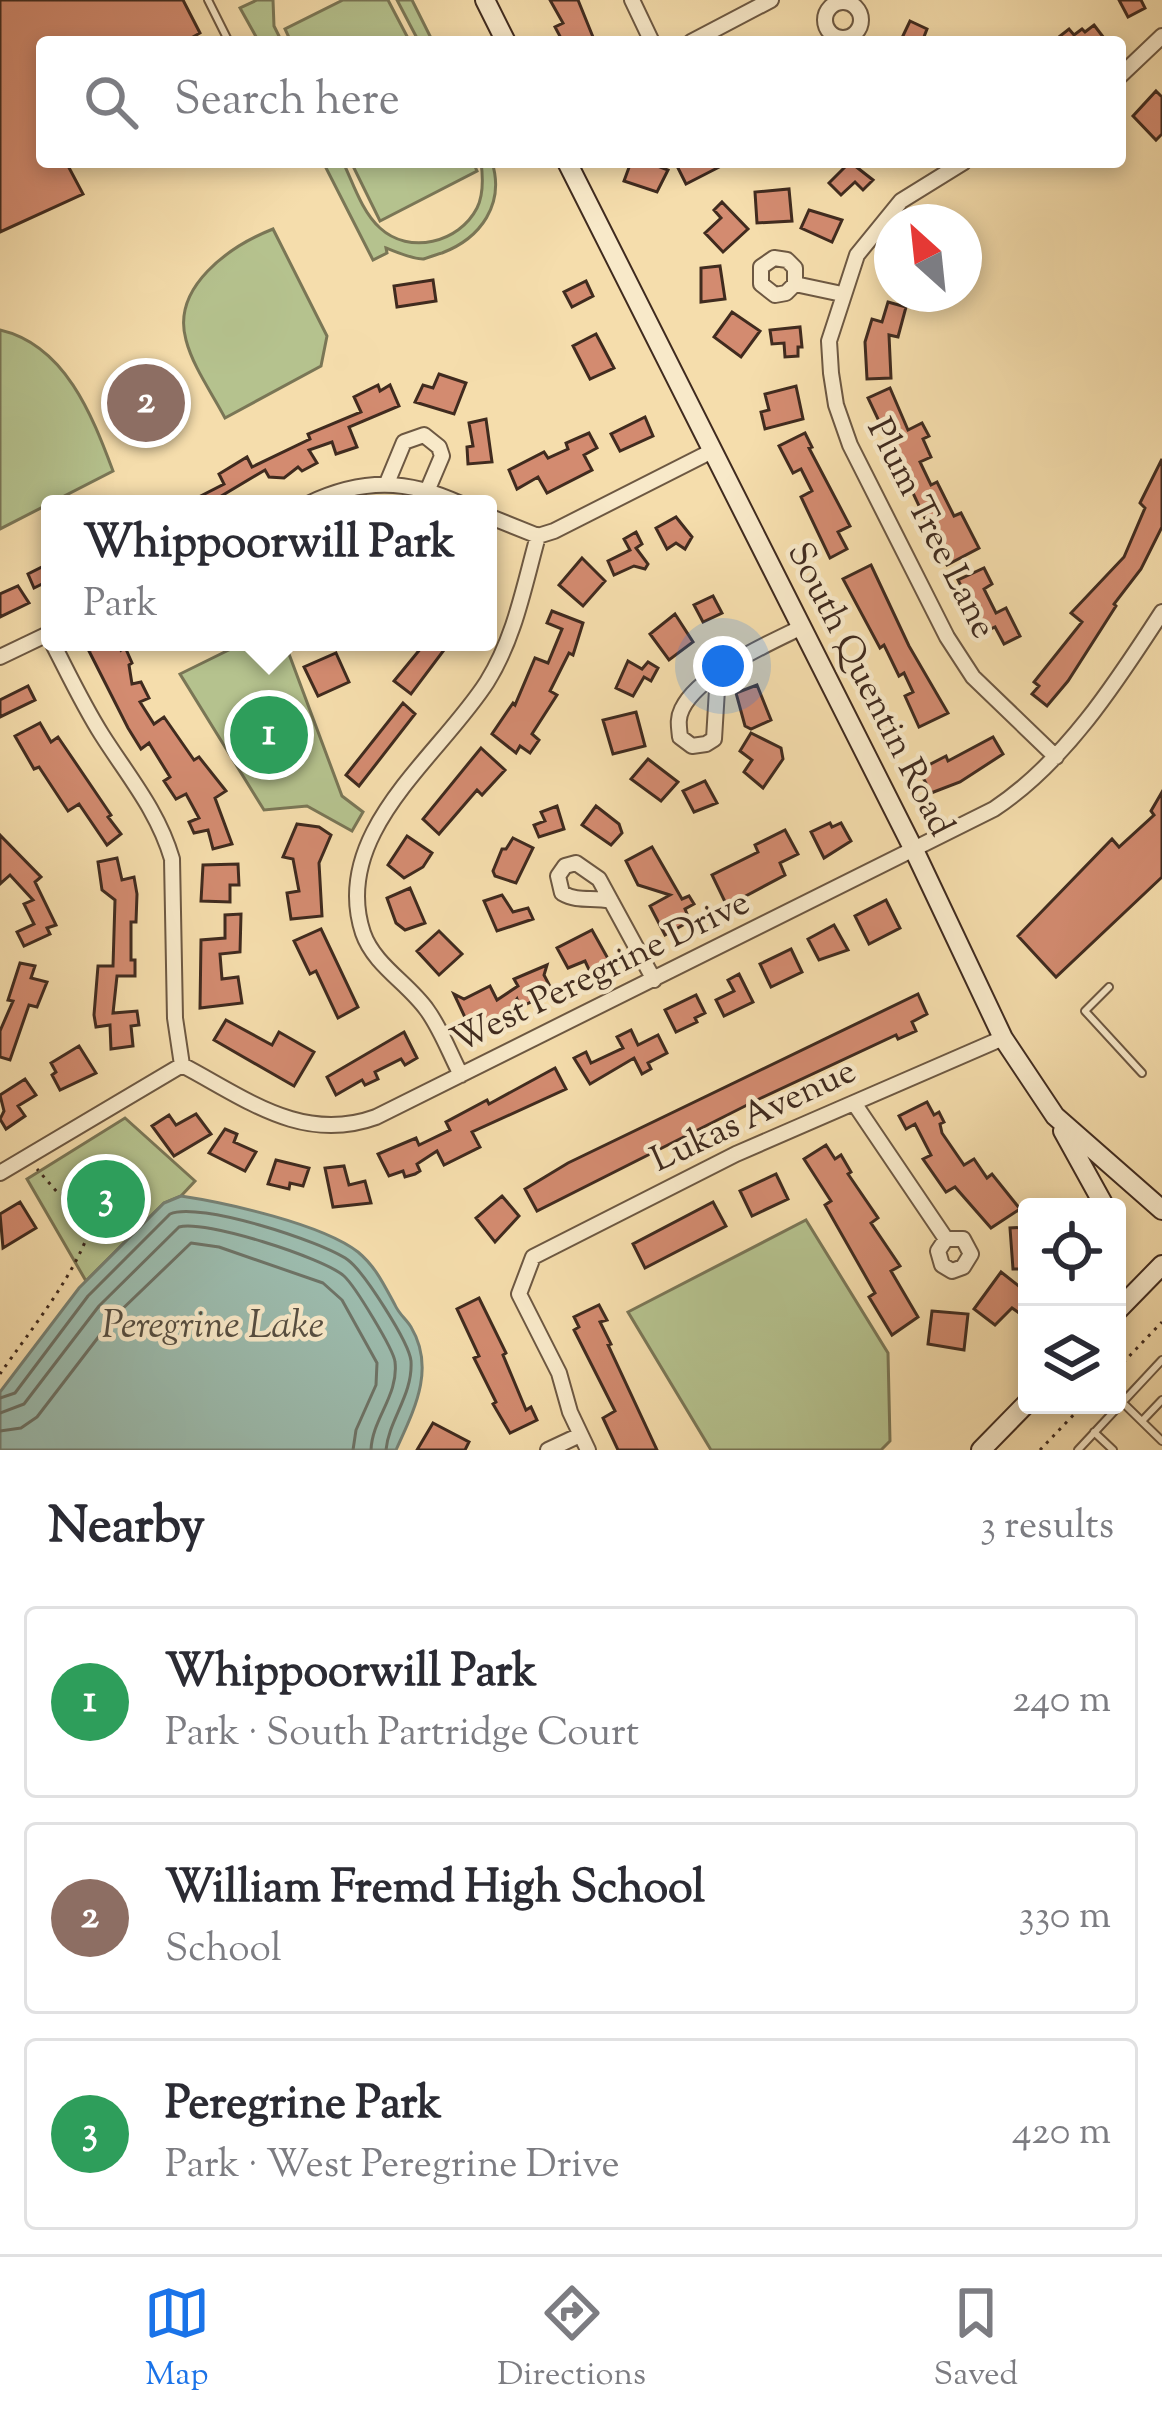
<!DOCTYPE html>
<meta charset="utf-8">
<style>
:root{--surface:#fff;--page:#f2f2f3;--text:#2b2b33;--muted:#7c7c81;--line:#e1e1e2;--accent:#1a73e8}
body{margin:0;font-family:"Sorts Mill Goudy",serif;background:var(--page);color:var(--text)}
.controls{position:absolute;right:36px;bottom:36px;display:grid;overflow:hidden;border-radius:12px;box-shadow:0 6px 18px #0003}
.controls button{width:108px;height:108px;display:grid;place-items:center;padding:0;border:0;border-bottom:3px solid var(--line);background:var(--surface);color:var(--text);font:60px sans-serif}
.compass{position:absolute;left:874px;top:204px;width:108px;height:108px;border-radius:50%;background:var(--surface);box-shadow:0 6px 18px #0003;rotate:333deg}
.you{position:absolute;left:723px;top:666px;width:42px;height:42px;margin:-30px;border:9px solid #fff;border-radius:50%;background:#1a73e8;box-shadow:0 0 0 18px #1a73e833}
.badge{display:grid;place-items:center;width:78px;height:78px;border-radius:50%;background:var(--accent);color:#fff;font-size:39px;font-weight:700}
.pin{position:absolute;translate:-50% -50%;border:6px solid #fff;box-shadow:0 3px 12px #0006}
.popup{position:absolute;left:41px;top:495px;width:456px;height:156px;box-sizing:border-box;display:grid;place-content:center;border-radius:12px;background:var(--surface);filter:drop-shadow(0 3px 9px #0005);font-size:39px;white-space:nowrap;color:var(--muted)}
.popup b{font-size:45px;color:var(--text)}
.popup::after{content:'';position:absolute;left:50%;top:100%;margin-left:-24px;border:24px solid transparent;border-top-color:var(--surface)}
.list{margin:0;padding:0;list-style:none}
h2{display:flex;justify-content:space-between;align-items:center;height:156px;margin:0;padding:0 48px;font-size:51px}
h2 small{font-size:39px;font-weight:400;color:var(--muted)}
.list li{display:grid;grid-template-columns:78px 1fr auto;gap:36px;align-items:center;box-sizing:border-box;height:192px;margin:0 24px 24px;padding:0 24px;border:3px solid var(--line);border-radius:12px}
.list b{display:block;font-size:45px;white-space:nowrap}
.list p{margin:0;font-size:39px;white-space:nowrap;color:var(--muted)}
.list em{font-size:39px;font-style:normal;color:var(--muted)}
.icon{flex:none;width:66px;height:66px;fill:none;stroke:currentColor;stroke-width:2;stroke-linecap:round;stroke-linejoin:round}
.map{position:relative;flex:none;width:1162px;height:1450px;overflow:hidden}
.search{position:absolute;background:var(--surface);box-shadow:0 6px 18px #0003;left:36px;right:36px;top:36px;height:132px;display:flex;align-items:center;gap:30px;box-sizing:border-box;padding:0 42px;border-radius:12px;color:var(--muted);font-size:45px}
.sheet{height:804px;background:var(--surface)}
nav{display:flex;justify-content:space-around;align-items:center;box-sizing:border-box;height:168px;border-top:3px solid var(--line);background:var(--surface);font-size:33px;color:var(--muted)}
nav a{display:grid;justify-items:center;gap:6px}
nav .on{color:var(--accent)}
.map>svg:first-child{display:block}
.green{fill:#b5c28e;stroke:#7a7656;stroke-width:3}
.water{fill:#9cbbad;stroke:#778174;stroke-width:3}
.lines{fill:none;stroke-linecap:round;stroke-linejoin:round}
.shore{stroke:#6e7366;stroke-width:3}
.building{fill:#d38b70;stroke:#402b1f;stroke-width:3}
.service-casing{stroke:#6d5842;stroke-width:10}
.minor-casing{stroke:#6d5842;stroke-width:18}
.secondary-casing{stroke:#402b1f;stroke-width:22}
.path{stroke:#402b1f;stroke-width:3;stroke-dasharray:3 6;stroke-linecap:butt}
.service{stroke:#f8e9c9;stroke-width:6}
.minor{stroke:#f8e9c9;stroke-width:14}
.secondary{stroke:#f8e9c9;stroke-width:18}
.labels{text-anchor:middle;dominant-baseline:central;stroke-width:9;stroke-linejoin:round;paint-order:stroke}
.street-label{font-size:36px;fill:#402b1f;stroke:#f8e9c9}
.water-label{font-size:39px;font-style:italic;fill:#574f42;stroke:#f8e9c9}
</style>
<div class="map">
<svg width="1162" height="1450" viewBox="0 0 1162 1450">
<rect width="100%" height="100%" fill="#f5ddac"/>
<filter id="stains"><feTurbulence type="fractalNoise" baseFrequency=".00167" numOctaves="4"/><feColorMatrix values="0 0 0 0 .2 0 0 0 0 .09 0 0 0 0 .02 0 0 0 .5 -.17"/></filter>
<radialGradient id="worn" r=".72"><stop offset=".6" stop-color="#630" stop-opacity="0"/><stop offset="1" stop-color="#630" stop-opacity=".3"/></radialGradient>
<path class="green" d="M257 0H273L274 26 282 42H259L240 8Z
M343 0H388L410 42H291L285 29Z
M397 0H412L433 42H419Z
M323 162H343C353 183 362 212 380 228 409 255 459 243 477 208 484 194 483 177 481 162H492C505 204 481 238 442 253 440 253 425 259 423 259 412 259 397 252 386 248L387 253 373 260Z
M351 162H473L477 171 380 221Z
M273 229 327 336 321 366 225 418C212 393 193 367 186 340 171 287 230 246 273 229Z
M0 330C65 345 92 415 113 471L0 529Z
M245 642H283L286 646 342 796 363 812 352 831 307 806 264 810 180 674Z
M125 1118 195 1181 181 1196 164 1203 86 1281 27 1179Z
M806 1220 888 1353 890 1441 881 1450H711L628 1312Z"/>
<path class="water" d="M181 1196C227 1203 322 1224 358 1252 376 1267 384 1285 395 1305 399 1314 406 1319 411 1327 436 1369 414 1410 396 1450H0V1392L79 1288 164 1203Z"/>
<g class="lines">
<path class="shore" d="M0 1398 15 1393 88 1296 170 1214C198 1201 321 1241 348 1260 364 1272 409 1342 411 1361 413 1395 389 1419 386 1450
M0 1413 24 1404 99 1306 179 1227C203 1219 324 1258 344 1276 355 1286 394 1350 395 1362 399 1395 372 1419 371 1450
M0 1431 21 1428 37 1417 113 1318 191 1243 219 1247 323 1283 342 1300 377 1363 376 1385 356 1430 353 1450"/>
</g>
<path class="building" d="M0 0H183L200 33 184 42H42V162H66L83 194 0 232Z
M550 0H578L595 42H563L555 27 563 23Z
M1119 0H1141L1145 8 1128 17Z
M910 21 927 29 922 42H900Z
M1094 25 1107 42H1064L1060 36 1069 29 1074 35 1082 29 1085 32Z
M1156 91 1162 97V134L1156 140 1133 116Z
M631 162H647L668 170 657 192 624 181Z
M675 162H729L686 184Z
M850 162 873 180 863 190 855 182 841 195 829 183Z
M789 189 792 221 757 223 755 192Z
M722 202 748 229 723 252 705 233 721 218 714 210Z
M809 210 842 220 832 242 801 228Z
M720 266 725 299 701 302V268Z
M433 280 436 301 397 307 394 286Z
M586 281 593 296 572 307 564 292Z
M888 302 906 307 898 337 889 335 891 378 867 379 865 342 872 319 882 322Z
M732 312 760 331 741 357 714 337Z
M800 327 802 347H798V356L785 357 784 343 772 344 770 330Z
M596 334 614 368 590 379 573 346Z
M439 374 466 383 454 414 415 402 423 385 433 388Z
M378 385 380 391 390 385 399 406 349 427 357 447 336 454 332 442 309 450 317 463 302 471 298 467 284 478 269 477 265 470 213 501 215 504H185L224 484 219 474 247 457 252 467 310 439 308 434 361 412 354 397Z
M796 386 803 419 765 429 761 412 769 410 765 394Z
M890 388 908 430 922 423 929 436 923 439 931 457 920 462 931 485 937 482 954 516 961 513 979 548 947 565 868 398Z
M645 417 653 436 620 451 611 434Z
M486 419 492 462 468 464 467 447 473 446 469 423Z
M589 433 597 448 584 455 592 470 547 493 538 477 517 489 509 470 544 452 548 458 568 449 566 443Z
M805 433 812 447 809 448 850 526 838 532 847 549 830 558 801 497 812 491 801 469 793 473 779 446Z
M1162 459V527L1141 569 1114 604 1116 606 1068 681 1047 706 1032 694 1039 686 1034 682 1082 622 1071 613 1124 557 1145 508 1140 503Z
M676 517 692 537 685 549 676 543 667 549 656 528Z
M636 532 642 544 636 548 648 564 645 569 634 566 614 575 608 561 630 550 624 539Z
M582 558 605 581 583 606 559 585Z
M50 563V580L34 588 28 574Z
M871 565 909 646 948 713 919 727 905 696 913 692 904 673 899 676 884 645 880 648 843 579Z
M984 568 992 584 984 589 996 613 1006 608 1020 636 1004 644 995 627 984 632 958 580Z
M18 586 29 603 0 617V594Z
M713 596 722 613 703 622 694 605Z
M552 611 583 623 573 655 569 653 550 691 557 695 532 734 539 740 530 753 520 746 516 753 492 734 513 703 515 705 535 658 548 663 562 629 547 623Z
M675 614 693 642 669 660 650 634Z
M105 642H118L121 650 125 647 132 663 129 665 132 684 141 682 149 698 140 702 154 724 164 717 194 760 199 757 226 791 215 798 232 844 213 849 208 830 194 833 189 822 199 818 186 794 176 799 164 781 170 777 149 743 141 749 128 728 89 651Z
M426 642H450L411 694 394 681Z
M336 653 349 682 318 696 304 667Z
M628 661 642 669 648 662 658 668 651 681 644 677 633 696 616 688Z
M757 685 771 720 751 729 745 726 736 693Z
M28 686 35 700 0 717V700Z
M403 703 415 714 359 786 346 775Z
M636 712 645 746 613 754 603 720Z
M40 723 51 742 58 737 111 815 108 817 121 834 107 845 79 804 68 811 39 767 34 769 15 736Z
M751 733 781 748 783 759 763 788 744 772 752 760 740 751Z
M993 737 1003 754 960 782 931 793 919 770 946 756 948 761Z
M481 748 505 770 482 795 477 790 439 834 423 819Z
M648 759 678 782 661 801 631 779Z
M705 781 717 803 694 812 683 791Z
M1162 792V877L1056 977 1018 936 1112 839 1119 847 1154 815 1151 811Z
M557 806 564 829 539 837 534 825 545 821 541 812Z
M596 806 619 824 622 833 611 845 582 825Z
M830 823 832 827 841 823 851 841 824 858 811 832Z
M297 824 319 827 331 835 319 863 322 916 291 919 287 893 299 891 293 859 283 857Z
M785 830 798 854 780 863 785 875 727 906 712 875 758 852 755 845Z
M0 835 41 877 35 882 56 925 47 928 50 934 24 946 17 932 34 924 24 904 33 900 10 875 0 884Z
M407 836 432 853 423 867 404 878 388 865Z
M513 838 533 848 516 883 495 876 493 871 502 849H506Z
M652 847 682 899 689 896 694 904 685 909 690 921 665 935 650 906 670 895 638 885 626 861Z
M117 858 122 880 134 877 137 894 136 922H131V960H135V976H117L113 1013 137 1011 139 1025 131 1026 133 1046 111 1049 110 1025 96 1027 94 1015 98 966H113L115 900 102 890 98 862Z
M238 864 239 885H230V902L201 901 203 865Z
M410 888 425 923 405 930 396 923 387 898Z
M502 895 513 912 528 908 533 919 497 931 484 901Z
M886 900 900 928 869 944 855 916Z
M241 914 240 952 220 954 222 979 238 977 242 1003 200 1008 201 940 225 938V915Z
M834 925 848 950 819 960 808 939Z
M321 929 358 1007 338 1018 316 971 310 974 294 941Z
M592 930 611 964 591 974 585 961 568 968 557 948Z
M439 931 462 954 439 975 417 951Z
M791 949 802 972 771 987 760 964Z
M20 963 35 966 31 978 47 982 37 1007 29 1005 10 1060 0 1057V1031L13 1001 8 1000Z
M547 965 544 975 553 992 520 1007 517 999 499 1025 483 1033 470 1028 454 994 464 999 490 986 497 1000 518 986 514 979Z
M739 974 753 1002 724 1016 716 1000 734 991 728 980Z
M918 994 927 1014 912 1022 916 1031 898 1039 896 1035 759 1099 537 1211 525 1189 568 1163Z
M696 995 705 1013 695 1018 697 1022 676 1032 665 1010Z
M226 1020 272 1045 279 1032 314 1052 294 1086 214 1040Z
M631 1030 638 1045 658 1035 667 1053 648 1063 651 1069 642 1074 634 1058 590 1084 574 1058 586 1052 591 1063 623 1048 617 1037Z
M404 1032 417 1058 405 1065 401 1059 375 1072 378 1079 365 1085 362 1080 336 1095 327 1077Z
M79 1046 96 1073 60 1090 52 1075 56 1072 51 1063Z
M555 1068 566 1089 472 1132 480 1147 444 1165 437 1151 417 1164 420 1171 415 1174 405 1177 403 1171 389 1176 378 1154 416 1138 419 1145 450 1130 446 1122 487 1100 489 1104Z
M25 1079 36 1095 18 1106 25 1116 6 1129 0 1119 4 1111 0 1095Z
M927 1102 934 1115 939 1112 944 1122 940 1124 942 1133 964 1165 974 1159 987 1178 992 1174 1020 1209 991 1228 955 1187 946 1192 923 1159 931 1155 915 1124 906 1129 899 1116Z
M196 1114 211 1134 174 1156 152 1126 169 1115 176 1125Z
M225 1129 237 1134 234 1142 256 1152 245 1171 209 1153Z
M826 1145 835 1159 841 1155 851 1172 848 1174 878 1218 871 1223 900 1266 891 1271 918 1317 892 1335 869 1297 875 1293 825 1205 831 1201 804 1159Z
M276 1160 309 1168 303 1186 290 1183 289 1189 268 1184Z
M344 1166 349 1185 365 1181 371 1203 333 1207 325 1168Z
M776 1174 788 1199 752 1216 740 1191Z
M502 1196 519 1216 495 1242 476 1218Z
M20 1202 36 1228 3 1248 0 1214Z
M713 1202 726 1226 645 1268 633 1244Z
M1027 1227V1269H1013L1010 1228Z
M1001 1272 1025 1291 1027 1309 1022 1315 1012 1308 995 1325 974 1309Z
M479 1298 506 1353 503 1355 526 1410 531 1407 537 1420 510 1433 493 1404 496 1402 474 1358 479 1356 457 1309Z
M599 1305 607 1320 600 1322 611 1344 608 1345 657 1450H618L603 1418 615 1411 574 1330 579 1327 574 1317Z
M932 1311 968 1314 964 1350 928 1344Z
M433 1423 469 1442 465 1450H417Z"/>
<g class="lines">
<g class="service-casing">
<path id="service" d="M208 0 229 42
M1109 987 1085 1011 1142 1073
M1117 1397 1162 1441
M1142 1421 1162 1400
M1094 1432 1113 1450
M1078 1450 1162 1360"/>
</g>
<g class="minor-casing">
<path id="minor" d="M632 0 652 42
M825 20a18 18 0 1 1 36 0a18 18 0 1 1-36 0Z
M691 42 771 0
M1120 76 1162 36
M964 162 901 201 857 255 829 341 831 373 836 405 850 445 947 637 973 677 1056 757
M795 284V268L787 260 774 258 761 267V284L775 295 786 293 795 284 842 294
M387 483 404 442 424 435 439 447 442 456 428 489
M308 504C362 478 408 479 461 504
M488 516 538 536 554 531 710 452
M52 642C68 673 83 705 102 735 128 776 158 811 172 859L175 1018 182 1065
M0 657 50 633
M718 673 714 739 706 744 692 746 680 737C679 727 677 719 682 709 698 675 767 644 800 628
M611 901C593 896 579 903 562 893L558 876 565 866 576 863 599 879 654 980
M461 1075C450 1054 441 1029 427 1010 408 983 374 965 363 933 330 833 439 757 487 682 515 637 524 586 538 536
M854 1103 946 1239 938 1251 942 1265 952 1271 963 1267 971 1254 963 1239H946
M0 1173 182 1065C245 1098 302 1144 376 1117L994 809C1065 762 1116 683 1162 612
M548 1450 580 1435
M588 1450 570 1412 559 1373 519 1294 533 1257 736 1154 1003 1038"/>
</g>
<g class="secondary-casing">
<path id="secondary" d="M485 0 506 42
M567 162 915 852 1003 1038 1055 1116 1162 1210
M1063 1131 1105 1207
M1117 1311 1162 1265
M981 1450 1027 1403"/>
</g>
<path class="path" d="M1117 1369 1162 1322
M0 1374C28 1333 89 1259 94 1210L78 1198 58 1193 37 1169
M1040 1450 1083 1405"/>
<use href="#service" class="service"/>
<use href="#minor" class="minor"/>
<use href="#secondary" class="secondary"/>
</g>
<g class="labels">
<g class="street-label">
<text transform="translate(930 529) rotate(63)">Plum Tree Lane</text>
<text transform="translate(869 690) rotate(63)">South Quentin Road</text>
<text transform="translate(601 973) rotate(-26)">West Peregrine Drive</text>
<text transform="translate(754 1117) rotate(-25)">Lukas Avenue</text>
</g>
<g class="water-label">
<text x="213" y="1328">Peregrine Lake</text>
</g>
</g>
<rect width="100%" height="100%" filter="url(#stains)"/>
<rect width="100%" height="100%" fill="url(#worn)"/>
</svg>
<div class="controls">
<button><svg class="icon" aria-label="locate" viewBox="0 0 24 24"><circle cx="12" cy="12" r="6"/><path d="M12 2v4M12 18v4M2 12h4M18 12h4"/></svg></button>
<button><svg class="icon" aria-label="layers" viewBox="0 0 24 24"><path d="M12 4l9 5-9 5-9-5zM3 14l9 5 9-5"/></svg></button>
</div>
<svg class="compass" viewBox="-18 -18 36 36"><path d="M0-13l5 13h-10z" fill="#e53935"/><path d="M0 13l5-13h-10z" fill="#7c7c81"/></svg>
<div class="you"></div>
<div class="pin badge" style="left:269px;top:735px;background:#2e9e5b">1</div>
<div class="popup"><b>Whippoorwill Park</b>Park</div>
<div class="pin badge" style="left:146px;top:403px;background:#8d6e63">2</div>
<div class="pin badge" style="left:106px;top:1199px;background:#2e9e5b">3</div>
<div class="search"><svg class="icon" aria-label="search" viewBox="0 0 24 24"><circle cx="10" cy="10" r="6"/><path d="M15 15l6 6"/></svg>Search here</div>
</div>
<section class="sheet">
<h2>Nearby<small>3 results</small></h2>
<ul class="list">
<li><span class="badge" style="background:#2e9e5b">1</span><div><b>Whippoorwill Park</b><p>Park · South Partridge Court</p></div><em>240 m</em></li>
<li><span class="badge" style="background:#8d6e63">2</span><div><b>William Fremd High School</b><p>School</p></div><em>330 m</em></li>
<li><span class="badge" style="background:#2e9e5b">3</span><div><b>Peregrine Park</b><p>Park · West Peregrine Drive</p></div><em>420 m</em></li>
</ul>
</section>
<nav>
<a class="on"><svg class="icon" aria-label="map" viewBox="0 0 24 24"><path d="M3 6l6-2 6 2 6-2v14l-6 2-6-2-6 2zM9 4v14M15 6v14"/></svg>Map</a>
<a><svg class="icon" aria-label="directions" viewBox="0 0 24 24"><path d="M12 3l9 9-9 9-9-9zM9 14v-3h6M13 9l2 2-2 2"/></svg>Directions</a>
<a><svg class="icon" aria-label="saved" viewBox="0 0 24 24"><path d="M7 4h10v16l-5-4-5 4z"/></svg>Saved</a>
</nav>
